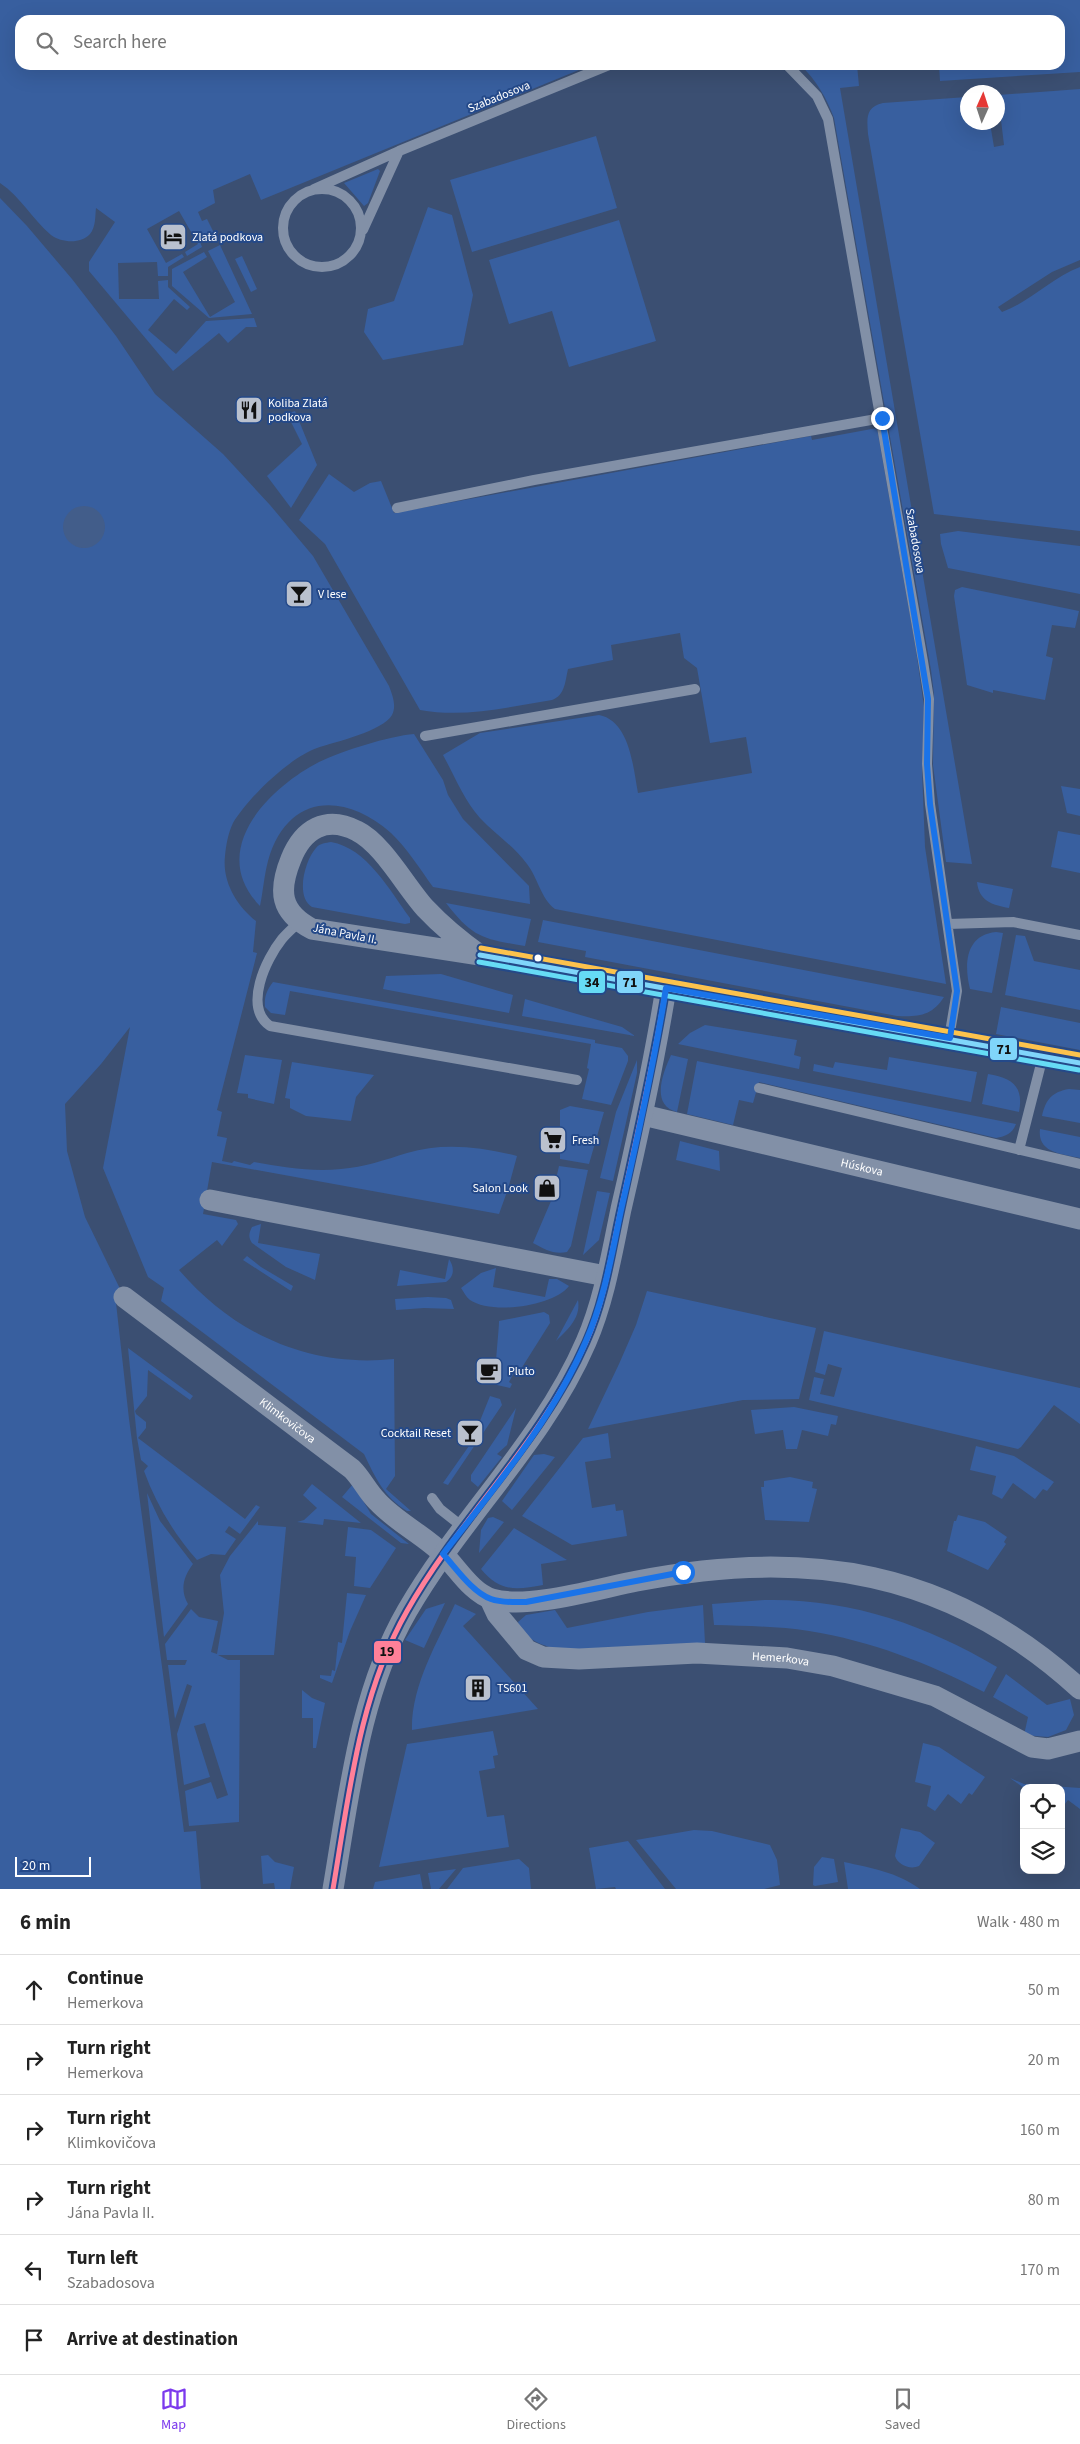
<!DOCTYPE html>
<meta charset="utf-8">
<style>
:root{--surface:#fff;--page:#f2f2f2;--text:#222;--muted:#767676;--line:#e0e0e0;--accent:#7c3aed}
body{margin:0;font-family:"Source Sans 3",sans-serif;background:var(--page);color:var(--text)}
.controls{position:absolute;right:15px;bottom:15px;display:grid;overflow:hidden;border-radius:10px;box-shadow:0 5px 20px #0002}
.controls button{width:45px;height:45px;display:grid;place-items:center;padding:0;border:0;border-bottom:1px solid var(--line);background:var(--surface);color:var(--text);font:25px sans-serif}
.compass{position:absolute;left:960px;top:85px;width:45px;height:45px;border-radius:50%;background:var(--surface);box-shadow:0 5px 20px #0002;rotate:3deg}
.scale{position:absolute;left:15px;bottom:12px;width:76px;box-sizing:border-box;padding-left:5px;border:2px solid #fff;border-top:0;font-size:14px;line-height:18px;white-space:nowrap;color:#fff;-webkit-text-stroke:4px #244989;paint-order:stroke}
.stop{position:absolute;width:15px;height:15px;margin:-11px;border:4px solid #1a73e8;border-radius:50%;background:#fff}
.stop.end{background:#1a73e8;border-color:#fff;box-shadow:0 1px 5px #0008}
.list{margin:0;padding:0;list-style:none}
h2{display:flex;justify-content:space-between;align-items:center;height:65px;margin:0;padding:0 20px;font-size:21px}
h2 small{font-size:16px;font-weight:400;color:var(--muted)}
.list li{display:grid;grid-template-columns:32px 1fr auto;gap:15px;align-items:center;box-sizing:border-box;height:70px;padding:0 20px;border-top:1px solid var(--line)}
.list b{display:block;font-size:19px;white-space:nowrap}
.list p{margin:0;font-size:16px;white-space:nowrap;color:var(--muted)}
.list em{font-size:16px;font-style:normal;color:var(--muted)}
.icon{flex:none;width:28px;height:28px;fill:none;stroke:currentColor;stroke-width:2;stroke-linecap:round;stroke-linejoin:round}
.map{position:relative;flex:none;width:1080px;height:1889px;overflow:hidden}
.search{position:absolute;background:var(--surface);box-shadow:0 5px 20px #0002;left:15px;right:15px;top:15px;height:55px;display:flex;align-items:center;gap:12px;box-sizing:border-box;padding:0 18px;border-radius:15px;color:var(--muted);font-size:19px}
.sheet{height:485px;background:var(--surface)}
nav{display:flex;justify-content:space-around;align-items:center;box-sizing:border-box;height:70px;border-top:1px solid var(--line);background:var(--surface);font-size:14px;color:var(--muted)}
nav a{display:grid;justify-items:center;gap:2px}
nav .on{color:var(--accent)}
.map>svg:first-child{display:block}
.green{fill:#385f9f}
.water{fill:#425d8a}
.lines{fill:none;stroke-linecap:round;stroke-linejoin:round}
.service{stroke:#8290a7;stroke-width:10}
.minor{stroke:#8290a7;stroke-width:21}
.bus-1-casing{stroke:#244989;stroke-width:9}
.bus-2-casing{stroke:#244989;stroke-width:9}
.bus-3-casing{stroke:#244989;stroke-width:9}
.bus-4-casing{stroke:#244989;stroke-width:9}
.bus-1{stroke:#80d5fa;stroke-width:5}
.bus-2{stroke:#66dbf5;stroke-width:5}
.bus-3{stroke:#ff8098;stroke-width:5}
.bus-4{stroke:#fcc24d;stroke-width:5}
.route{stroke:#1a73e8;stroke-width:6}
.bus-dot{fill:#fff;stroke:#244989;stroke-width:2}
.labels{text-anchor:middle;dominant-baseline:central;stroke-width:4;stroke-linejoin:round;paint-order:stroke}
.street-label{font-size:12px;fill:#fff;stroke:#244989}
.poi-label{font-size:12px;fill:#fff;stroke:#244989;text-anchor:start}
.line-badge{stroke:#244989;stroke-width:2}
.pale-badge-label{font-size:14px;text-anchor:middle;font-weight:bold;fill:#111}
</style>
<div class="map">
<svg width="1080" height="1889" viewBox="0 0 1080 1889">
<rect width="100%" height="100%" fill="#3b4f72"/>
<path class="green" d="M0 0H1080V72L940 81 939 65H1060V20H20V65H591L261 200 250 174 213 190 215 203 198 212 202 221 207 219 217 239 206 243 204 240 200 242 202 247 187 256 185 252 198 244 179 211 147 229 166 263 182 254 184 257 168 267V276H158L157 262 118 263 119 299H159L158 281 168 280V287L190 307 187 310 174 299 148 330 176 354 206 321 254 318 257 327H246L228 343 219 333 173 371 89 271V262L115 222 96 208C95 216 96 227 90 234 81 244 62 243 51 235 32 219 21 197 0 183Z
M800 65H857L859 86 840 88 972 864 946 862 933 765 934 694 931 670 834 118C827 99 816 79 800 65Z
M1080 89V260L1052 272 998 307 1002 312C1030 302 1051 278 1080 267V531L934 514 868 134C867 119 865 107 883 103L967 97 968 122 990 123 994 147 1004 145 998 95Z
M596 136 617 208 472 252 450 180Z
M378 169 380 171 368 203 364 206 344 183Z
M0 198 27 226 72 279 116 336 155 394 223 454 270 505 313 556 389 686C392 694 397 706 392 715 383 731 335 742 317 748 289 758 248 798 233 823 228 833 226 846 225 856 222 882 237 906 256 921L253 952 257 953 217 1110 222 1112 217 1136 227 1138 222 1161 232 1163 234 1161 250 1165 254 1162C283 1167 311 1172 341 1169 364 1167 385 1160 407 1153 443 1142 481 1147 517 1156L508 1189 499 1214 212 1162 203 1214 236 1220 238 1224 222 1246 217 1240 179 1270C234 1334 309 1368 394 1359L395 1476 386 1489 411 1511H407C384 1497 375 1477 364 1454L161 1301 164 1288 148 1277 103 1168 130 1027 101 1064 65 1104 67 1151 85 1217 124 1297 116 1303 129 1419 184 1832 196 1831 201 1889H0Z
M428 207 452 215 473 295 463 345 383 360 364 332 368 309 394 301Z
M619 220 656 341 569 367 552 311 509 324 489 260Z
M220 245 252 314 209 318 172 286V269L204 252 207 257 183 272 210 317 235 302 208 251Z
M242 256 257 289 251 292 235 259Z
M295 411 317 465 291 508 267 476 302 444 287 414Z
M877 428 916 650 924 707 922 770 925 847 946 984 555 909C541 899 538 878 527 864 514 846 495 834 480 818 464 800 454 775 443 755L480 733 599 715C630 721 633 767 638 793L752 773 746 737 710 743 697 668 684 658 680 633 611 645 613 660 568 669C565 682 565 695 552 700 508 707 465 718 420 710L325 544 299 520 329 474 354 492 370 483 381 481 394 513 811 436 812 440Z
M958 531 1080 546V594L948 568 941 544 940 534Z
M962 587 1079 611 1075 628 1052 625 1046 656 1053 658 1045 700 993 690V693L967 685 954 596 955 590Z
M414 734 443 780 448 795 463 819 529 886 530 904 433 887C420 869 407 848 391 833 343 791 287 794 268 861 264 876 263 892 260 906 207 851 267 789 319 762 342 751 389 736 414 734Z
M1061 786 1080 789V816L1067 813Z
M1058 831 1080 835V873L1051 867Z
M331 842C367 848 390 891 410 918V923L405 924 312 907C295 897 305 860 316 848 320 843 326 843 331 842Z
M977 882 1013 889 1009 908C992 905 979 901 977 882Z
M446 903 531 919 525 946C483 939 473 938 446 903Z
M543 920 944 997C932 1016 918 1017 897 1016L585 957 586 951 538 942Z
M996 932 1003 933 992 993 970 989C964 965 965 935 996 932Z
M1016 935 1025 936 1034 961 1080 970V1010L1005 995Z
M441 974 513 995 509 1013 383 989 386 976Z
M273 982 595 1040V1043L622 1048 628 1056V1061L611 1105 582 1099 589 1069 587 1068 591 1044 290 991 285 1015 271 1013 265 1007C264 996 267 990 273 982Z
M525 999 622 1027 635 1036 522 1016Z
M1001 1007 1080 1023V1050L996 1034Z
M705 1025 797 1040 794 1055 801 1057 799 1069 678 1044 690 1033Z
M245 1055 282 1060 274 1104 248 1098V1094L237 1093Z
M671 1055 688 1059 677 1112C650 1105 663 1073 671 1055Z
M889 1057 977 1072 971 1102 813 1071 814 1064 833 1068 835 1062 887 1070Z
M637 1060V1073L613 1181 600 1178 616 1112Z
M697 1061 1016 1124C1012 1134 1006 1136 996 1138L759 1082 753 1103 739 1100 733 1125 687 1114Z
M292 1062 374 1075 356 1097 351 1121 306 1116 290 1108V1099L285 1098Z
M988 1074C1012 1078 1024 1086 1019 1112L982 1104Z
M1069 1089 1080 1090V1123L1042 1116C1046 1099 1052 1092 1069 1089Z
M570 1106 604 1112 589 1164 560 1159V1110Z
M1040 1129 1080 1137V1158C1062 1154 1037 1153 1040 1129Z
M680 1141 719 1151 720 1171 676 1160Z
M559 1166 588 1170 571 1246 567 1252C554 1255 544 1249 533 1243L551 1201Z
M597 1191 610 1193 599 1240 583 1255Z
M261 1224 258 1243 320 1254 315 1280 286 1267 252 1243C248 1237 249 1233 252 1227Z
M247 1256 261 1267 293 1286 291 1291 243 1260Z
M449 1259C455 1268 454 1277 446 1282L397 1286 400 1270 445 1279Z
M496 1268 493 1287 545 1297 549 1279H557L569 1286C554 1306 492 1315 470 1300 466 1297 464 1292 461 1288L481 1273Z
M647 1291 816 1328 799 1399 743 1400 588 1429 619 1364 636 1325Z
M428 1297 446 1298 451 1300 454 1309 424 1308 396 1310 395 1299Z
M578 1300C581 1318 568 1329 556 1341Z
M544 1312 549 1315 550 1323 521 1369 517 1367 509 1382 512 1384 510 1388 497 1385C493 1379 499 1333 499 1321Z
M824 1331 1080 1388V1424L1054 1405 1021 1447 1018 1449 809 1400 814 1377 824 1379 820 1394 834 1397 842 1368 828 1364 825 1375 815 1372Z
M128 1348 193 1396 190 1400 148 1370 147 1396 135 1411 136 1414 146 1422V1428L138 1438 245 1519 256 1505 260 1507 240 1534 229 1526 225 1532 236 1539 225 1555 211 1554 197 1560C174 1534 156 1504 144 1471L148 1466 141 1460 137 1438Z
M490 1396 500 1399 502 1405 450 1482 448 1485 443 1483 471 1443Z
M794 1407 838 1416 836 1425 831 1424 828 1436 802 1430 797 1449H786L783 1430 755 1434 751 1410Z
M516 1408 507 1445 497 1454 502 1457 478 1487 471 1481V1475Z
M608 1433 611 1458 585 1462 592 1508 615 1504 616 1511 623 1510 627 1536 572 1545 522 1516 583 1438Z
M976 1446 1014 1456 1054 1482 1047 1491 1043 1489 1035 1499 1013 1483 1002 1499 992 1494 996 1476 970 1470Z
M544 1454 555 1457 512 1510 502 1501 534 1455Z
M790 1477 813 1482 812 1488 817 1489 809 1522 765 1520 761 1487H764V1481Z
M312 1484 361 1523 324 1519 323 1525 297 1522 304 1520 317 1508 303 1495Z
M353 1484 371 1514 409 1544 401 1543 342 1497Z
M147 1493 160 1521 193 1564C183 1577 180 1590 188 1604L164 1637Z
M958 1515 985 1522 1007 1537 1004 1542 1006 1544 988 1570 947 1551 954 1521H956Z
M493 1517 504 1522 479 1553 481 1530 488 1518Z
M258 1521V1525L286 1527 274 1655H218L228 1660H240L239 1822 189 1826 185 1791 211 1782 217 1799 228 1795 205 1723 194 1726 210 1777 184 1785 177 1734 192 1686 187 1684 175 1719 168 1665H185L187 1660H167L165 1644 191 1609 199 1617 218 1621 211 1652 217 1654 224 1613 220 1575 230 1556Z
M348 1527 371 1530 396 1548 370 1588 354 1586 356 1557 345 1556Z
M514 1528 567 1560 541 1564 543 1585C516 1590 500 1592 481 1569Z
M347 1593 366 1595 350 1631 332 1683 320 1678V1675L331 1676 332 1670 335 1671 338 1642 342 1643Z
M764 1600C848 1598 925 1624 997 1667L984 1692C928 1663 871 1641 809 1631 777 1626 745 1626 714 1625L712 1604Z
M445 1603 424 1648 405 1640 426 1609Z
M455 1604 476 1614 463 1626 538 1709 412 1730C411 1686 437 1643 455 1604Z
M703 1605 705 1643 561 1650C544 1646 523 1640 518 1622L526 1615 555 1610 567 1628 648 1612Z
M1006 1674 1047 1705 1070 1699 1074 1715 1066 1730 1048 1737 1024 1735 1028 1717 993 1697Z
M302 1690 312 1698 325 1703 316 1748H313V1718H302Z
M493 1731 498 1755 493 1756 495 1768 479 1771 487 1817 504 1815 509 1847 379 1867 407 1744Z
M923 1743 939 1747 985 1777 972 1795 969 1793 961 1804 948 1794 935 1811 927 1806 931 1786 915 1782Z
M1010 1778 1024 1784 1080 1788V1809L1068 1800 1061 1809V1788H1024Z
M901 1828 920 1832 935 1843 919 1866C910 1870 898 1865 895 1856Z
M694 1830 712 1831 770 1845 777 1860 780 1885 764 1889H676L636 1840Z
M628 1841 665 1889H616L615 1887 596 1889 589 1848Z
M268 1855 275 1862 294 1867 290 1889H275L274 1883 263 1884 261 1856Z
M822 1857 834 1859 838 1882 815 1886 813 1885 814 1867Z
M519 1859 529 1868 531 1889H447L463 1868Z
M844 1862C871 1868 897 1872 920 1889H848Z
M456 1869 439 1889H431L428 1873Z
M420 1874 423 1889H373L375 1882Z"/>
<path class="water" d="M63 527a21 21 0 1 1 42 0a21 21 0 1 1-42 0Z"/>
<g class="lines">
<path class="service" d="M787 65 817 96 828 119 923 661 929 699 927 764 930 804 957 991 949 1038
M283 228a39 39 0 1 1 78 0a39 39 0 1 1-78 0Z
M314 189 399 151 609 65
M363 230 399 151
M397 508 534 480 882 418
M425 736 695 689
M299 922C293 928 287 933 282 939 266 959 243 1007 270 1026L577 1080
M948 924 1013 922 1080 935
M759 1088 1080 1164
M1019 1150 1043 1056
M432 1498 440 1509 464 1528"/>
<g class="minor">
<path d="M480 955C460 941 442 926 425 908 406 887 382 843 357 831 326 815 303 829 291 859 278 891 280 912 312 929L480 955 1080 1063"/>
<path id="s1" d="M643 1115 1080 1219"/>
<path d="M210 1200 606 1276"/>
<path id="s2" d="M124 1297 352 1469C362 1479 367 1491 377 1501 396 1522 424 1535 444 1555 458 1569 472 1593 492 1599 527 1610 600 1588 637 1581 806 1548 949 1569 1080 1689"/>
<path id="s3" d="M490 1599 497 1614 527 1650 543 1657 579 1659 697 1653 787 1658 833 1666 935 1696 1032 1747 1048 1749 1080 1741"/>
<path d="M333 1889C349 1796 359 1694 407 1611 461 1517 543 1442 586 1342 604 1301 612 1253 621 1209 638 1136 654 1063 666 988"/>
</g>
<g class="bus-1-casing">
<path id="bus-1" d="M480 955 1080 1063"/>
</g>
<g class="bus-2-casing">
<path id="bus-2" d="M479 962 1079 1070"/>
</g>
<g class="bus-3-casing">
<path id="bus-3" d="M333 1889C349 1795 359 1695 407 1611 460 1517 542 1442 586 1342 605 1300 611 1254 621 1209 637 1135 654 1062 666 988"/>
</g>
<g class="bus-4-casing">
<path id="bus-4" d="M481 948 1080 1055"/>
</g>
<use href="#bus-1" class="bus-1"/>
<use href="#bus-2" class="bus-2"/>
<use href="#bus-3" class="bus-3"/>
<use href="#bus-4" class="bus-4"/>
</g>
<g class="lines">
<path class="route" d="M683 1572 526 1602C515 1602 502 1603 491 1599 472 1592 456 1568 443 1554 495 1487 553 1419 586 1341 604 1301 612 1253 621 1210 638 1136 654 1063 666 988L950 1038 957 991 930 804 927 764 928 699 882 418"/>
</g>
<defs>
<g id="hotel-square" transform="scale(1.4375)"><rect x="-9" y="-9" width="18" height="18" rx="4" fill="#bac1ce" stroke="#244989"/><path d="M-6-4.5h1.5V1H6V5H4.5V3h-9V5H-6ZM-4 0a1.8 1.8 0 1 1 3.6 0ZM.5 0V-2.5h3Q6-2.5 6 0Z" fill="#111"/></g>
<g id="restaurant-square" transform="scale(1.4375)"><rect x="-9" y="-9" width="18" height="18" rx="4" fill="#bac1ce" stroke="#244989"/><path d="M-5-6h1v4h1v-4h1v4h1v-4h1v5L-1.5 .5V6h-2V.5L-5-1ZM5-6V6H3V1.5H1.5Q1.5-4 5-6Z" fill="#111"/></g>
<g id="bar-square" transform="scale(1.4375)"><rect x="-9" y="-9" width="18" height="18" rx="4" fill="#bac1ce" stroke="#244989"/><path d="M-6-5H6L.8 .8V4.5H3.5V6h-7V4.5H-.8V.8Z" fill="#111"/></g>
<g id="supermarket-square" transform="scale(1.4375)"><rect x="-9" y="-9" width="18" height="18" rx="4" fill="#bac1ce" stroke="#244989"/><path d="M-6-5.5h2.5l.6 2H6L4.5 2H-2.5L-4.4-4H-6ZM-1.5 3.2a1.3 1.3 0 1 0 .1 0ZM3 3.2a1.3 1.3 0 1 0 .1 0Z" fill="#111"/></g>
<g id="shop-square" transform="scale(1.4375)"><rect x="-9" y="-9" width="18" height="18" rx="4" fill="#bac1ce" stroke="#244989"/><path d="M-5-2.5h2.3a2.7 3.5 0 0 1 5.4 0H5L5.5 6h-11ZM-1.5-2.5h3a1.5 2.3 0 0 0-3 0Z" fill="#111"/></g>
<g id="cafe-square" transform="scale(1.4375)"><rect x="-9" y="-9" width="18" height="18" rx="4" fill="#bac1ce" stroke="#244989"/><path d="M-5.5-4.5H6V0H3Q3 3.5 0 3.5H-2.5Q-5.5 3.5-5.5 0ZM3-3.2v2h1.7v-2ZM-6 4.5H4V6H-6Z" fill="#111"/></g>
<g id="building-square" transform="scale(1.4375)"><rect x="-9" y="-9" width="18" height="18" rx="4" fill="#bac1ce" stroke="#244989"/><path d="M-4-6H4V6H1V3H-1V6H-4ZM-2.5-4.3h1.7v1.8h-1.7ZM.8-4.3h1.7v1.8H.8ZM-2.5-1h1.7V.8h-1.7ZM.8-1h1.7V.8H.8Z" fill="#111"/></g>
</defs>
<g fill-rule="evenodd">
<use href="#hotel-square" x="173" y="237"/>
<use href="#restaurant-square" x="249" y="410"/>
<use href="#bar-square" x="299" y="594"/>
<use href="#supermarket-square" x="553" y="1140"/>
<use href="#shop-square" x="547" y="1188"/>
<use href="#cafe-square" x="489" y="1371"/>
<use href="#bar-square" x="470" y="1433"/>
<use href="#building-square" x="478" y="1688"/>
</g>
<circle class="bus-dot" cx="538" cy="958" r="4.5"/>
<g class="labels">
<g class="street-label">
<text transform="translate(499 97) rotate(-22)">Szabadosova</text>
<text transform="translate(915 541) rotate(80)">Szabadosova</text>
<text transform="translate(345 934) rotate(11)">Jána Pavla II.</text>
<text stroke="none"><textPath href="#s1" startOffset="225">Húskova</textPath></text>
<text stroke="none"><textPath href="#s2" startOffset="205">Klimkovičova</textPath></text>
<text stroke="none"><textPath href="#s3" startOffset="319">Hemerkova</textPath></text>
</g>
<g class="poi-label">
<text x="192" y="237">Zlatá podkova</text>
<text x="268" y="403">Koliba Zlatá<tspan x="268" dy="14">podkova</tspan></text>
<text x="318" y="594">V lese</text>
<text x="572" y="1140">Fresh</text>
<text x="528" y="1188" text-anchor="end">Salon Look</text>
<text x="508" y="1371">Pluto</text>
<text x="451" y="1433" text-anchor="end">Cocktail Reset</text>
<text x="497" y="1688">TS601</text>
</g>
</g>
<g class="line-badge">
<rect x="616" y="970" width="28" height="24" rx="5" fill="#80d5fa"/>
<rect x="578" y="970" width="28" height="24" rx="5" fill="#66dbf5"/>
<rect x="989" y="1037" width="29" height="24" rx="5" fill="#80d5fa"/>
<rect x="373" y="1640" width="29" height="24" rx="5" fill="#ff8098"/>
</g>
<g class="pale-badge-label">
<text x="630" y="987">71</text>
<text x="592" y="987">34</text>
<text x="1004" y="1054">71</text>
<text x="387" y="1656">19</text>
</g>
</svg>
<div class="controls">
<button><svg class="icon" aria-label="locate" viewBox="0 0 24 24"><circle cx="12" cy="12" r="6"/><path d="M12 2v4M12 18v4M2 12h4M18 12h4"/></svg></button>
<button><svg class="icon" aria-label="layers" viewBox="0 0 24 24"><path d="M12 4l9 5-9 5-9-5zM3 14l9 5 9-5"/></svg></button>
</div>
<svg class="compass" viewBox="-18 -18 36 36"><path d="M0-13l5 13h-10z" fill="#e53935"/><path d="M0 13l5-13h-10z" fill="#767676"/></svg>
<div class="scale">20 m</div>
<div class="stop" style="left:683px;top:1572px"></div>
<div class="stop end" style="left:882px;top:418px"></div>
<div class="search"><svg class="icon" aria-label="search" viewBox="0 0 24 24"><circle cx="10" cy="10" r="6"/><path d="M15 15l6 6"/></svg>Search here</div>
</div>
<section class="sheet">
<h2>6 min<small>Walk · 480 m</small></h2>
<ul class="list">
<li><svg class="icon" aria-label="ahead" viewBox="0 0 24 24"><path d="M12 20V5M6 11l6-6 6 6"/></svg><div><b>Continue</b><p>Hemerkova</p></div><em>50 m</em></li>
<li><svg class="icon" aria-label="right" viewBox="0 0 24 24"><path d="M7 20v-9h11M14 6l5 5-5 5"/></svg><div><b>Turn right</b><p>Hemerkova</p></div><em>20 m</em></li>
<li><svg class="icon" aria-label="right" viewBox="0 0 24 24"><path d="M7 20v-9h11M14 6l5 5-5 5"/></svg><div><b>Turn right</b><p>Klimkovičova</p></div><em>160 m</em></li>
<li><svg class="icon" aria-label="right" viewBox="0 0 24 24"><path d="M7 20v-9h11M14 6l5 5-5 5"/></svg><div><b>Turn right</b><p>Jána Pavla II.</p></div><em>80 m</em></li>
<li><svg class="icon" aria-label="left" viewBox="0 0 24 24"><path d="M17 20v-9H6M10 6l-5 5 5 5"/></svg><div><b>Turn left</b><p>Szabadosova</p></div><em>170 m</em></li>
<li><svg class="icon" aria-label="arrive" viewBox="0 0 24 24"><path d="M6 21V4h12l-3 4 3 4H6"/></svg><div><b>Arrive at destination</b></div></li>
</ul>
</section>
<nav>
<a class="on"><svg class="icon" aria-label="map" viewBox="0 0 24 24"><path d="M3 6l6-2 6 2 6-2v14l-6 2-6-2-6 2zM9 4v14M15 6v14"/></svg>Map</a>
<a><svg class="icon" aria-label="directions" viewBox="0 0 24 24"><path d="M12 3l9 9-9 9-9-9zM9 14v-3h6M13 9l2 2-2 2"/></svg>Directions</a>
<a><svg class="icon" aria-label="saved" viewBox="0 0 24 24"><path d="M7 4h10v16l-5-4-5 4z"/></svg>Saved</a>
</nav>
